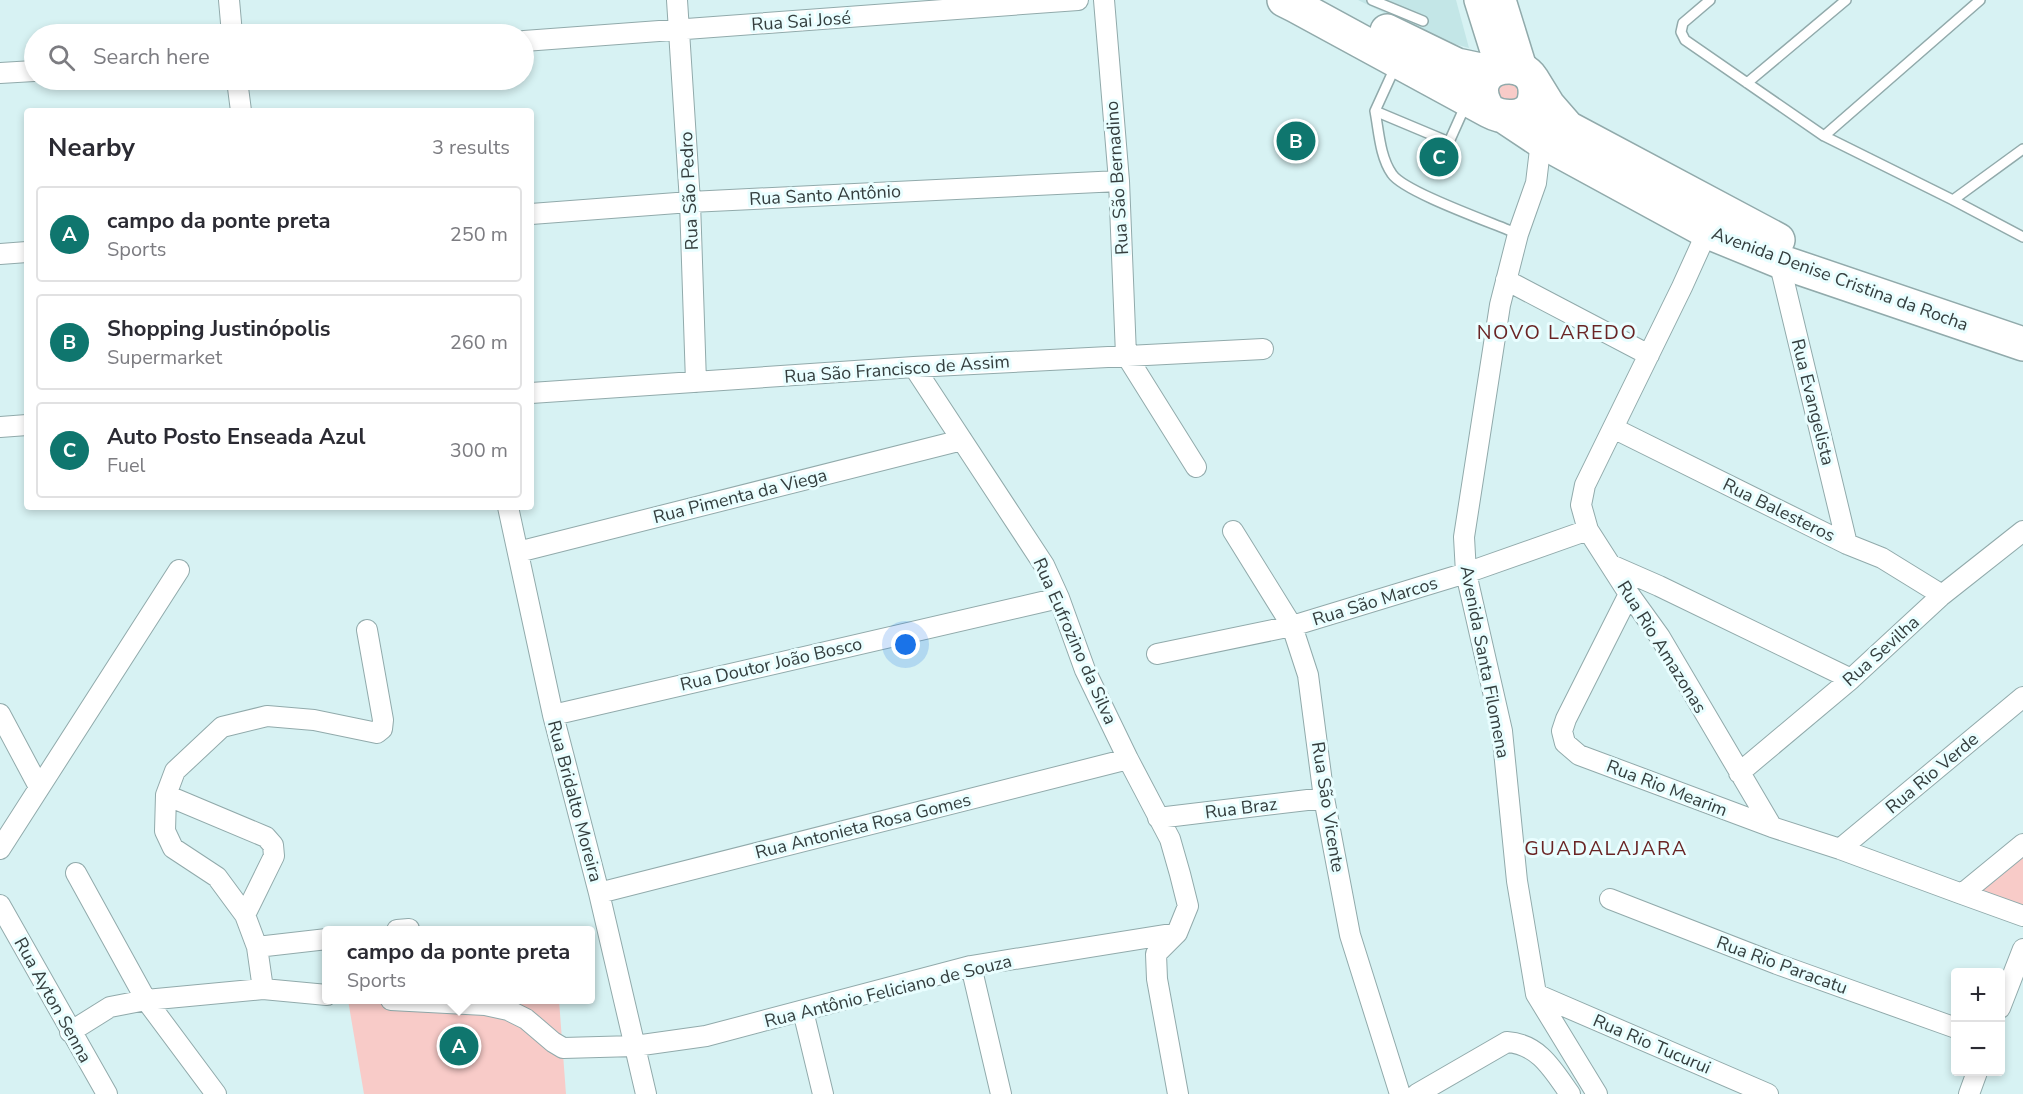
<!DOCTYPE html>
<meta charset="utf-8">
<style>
:root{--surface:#fff;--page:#f2f2f3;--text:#2b2b33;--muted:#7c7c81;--line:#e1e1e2;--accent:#0f766e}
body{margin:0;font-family:"Nunito Sans",sans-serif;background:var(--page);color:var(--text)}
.controls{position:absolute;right:18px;bottom:18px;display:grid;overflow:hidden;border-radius:6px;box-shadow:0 3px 9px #0003}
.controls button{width:54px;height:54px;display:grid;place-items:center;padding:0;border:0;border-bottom:2px solid var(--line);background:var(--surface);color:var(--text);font:30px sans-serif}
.you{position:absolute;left:906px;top:645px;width:21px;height:21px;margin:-15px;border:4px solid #fff;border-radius:50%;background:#1a73e8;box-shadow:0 0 0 9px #1a73e833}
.badge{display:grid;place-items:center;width:39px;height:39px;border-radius:50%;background:var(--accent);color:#fff;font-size:20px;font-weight:700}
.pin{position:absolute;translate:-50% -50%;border:3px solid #fff;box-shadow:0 2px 6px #0006}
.popup{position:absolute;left:322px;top:926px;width:273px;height:78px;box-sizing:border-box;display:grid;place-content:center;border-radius:6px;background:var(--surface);filter:drop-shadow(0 2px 4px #0005);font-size:20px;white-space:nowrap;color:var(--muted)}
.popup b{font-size:22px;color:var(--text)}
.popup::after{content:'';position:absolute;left:50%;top:100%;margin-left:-12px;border:12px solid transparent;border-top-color:var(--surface)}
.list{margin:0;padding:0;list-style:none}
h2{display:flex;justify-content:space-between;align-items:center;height:78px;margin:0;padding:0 24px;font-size:26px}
h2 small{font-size:20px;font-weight:400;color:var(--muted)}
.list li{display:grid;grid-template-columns:39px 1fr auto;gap:18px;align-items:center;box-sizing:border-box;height:96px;margin:0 12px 12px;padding:0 12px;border:2px solid var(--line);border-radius:6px}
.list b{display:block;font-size:22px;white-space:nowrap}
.list p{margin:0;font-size:20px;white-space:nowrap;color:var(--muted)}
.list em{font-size:20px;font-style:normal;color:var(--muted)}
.icon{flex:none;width:33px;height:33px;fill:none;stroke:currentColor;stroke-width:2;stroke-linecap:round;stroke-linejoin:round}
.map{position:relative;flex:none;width:2023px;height:1094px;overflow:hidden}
.search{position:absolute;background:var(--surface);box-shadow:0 3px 9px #0003;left:24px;top:24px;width:510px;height:66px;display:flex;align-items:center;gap:15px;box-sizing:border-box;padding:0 21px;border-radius:33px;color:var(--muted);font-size:22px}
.panel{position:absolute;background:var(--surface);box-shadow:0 3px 9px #0003;left:24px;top:108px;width:510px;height:402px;border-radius:6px}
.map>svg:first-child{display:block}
.built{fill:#c3e6e7}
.green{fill:#f8cbc8}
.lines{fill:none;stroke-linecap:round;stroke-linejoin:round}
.lane-casing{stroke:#91aaab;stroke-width:12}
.street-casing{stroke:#91aaab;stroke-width:22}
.secondary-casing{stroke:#91aaab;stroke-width:30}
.highway-casing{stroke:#91aaab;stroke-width:36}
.lane{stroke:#fff;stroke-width:9}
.street{stroke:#fff;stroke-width:20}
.secondary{stroke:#fff;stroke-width:27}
.highway{stroke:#fff;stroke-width:33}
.labels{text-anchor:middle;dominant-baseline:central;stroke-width:6;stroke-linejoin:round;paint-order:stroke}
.street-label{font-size:18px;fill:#343e3e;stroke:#e9feff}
.neighbourhood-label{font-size:20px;letter-spacing:1.5px;fill:#6a2525;stroke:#e9feff}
</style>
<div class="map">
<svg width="2023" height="1094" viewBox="0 0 2023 1094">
<rect width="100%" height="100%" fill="#d7f2f3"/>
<path class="built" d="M1358 0H1456L1469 48 1437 39Z"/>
<path class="green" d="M1497 78 1528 90 1508 109 1492 88Z
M2023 851V907L1971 894Z
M348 1000H559L566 1094H364Z"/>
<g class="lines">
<g class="lane-casing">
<path id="lane" d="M1372 0 1423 21
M1710 0 1683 23 1681 32 1685 40 1824 136 1953 200 2023 237
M1396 65 1375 111 1449 142 1466 104
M1747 83 1846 0
M1375 111C1379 132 1380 157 1392 174 1404 192 1493 223 1518 234
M1824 136 1980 0
M1953 200 2023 149"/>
</g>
<g class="street-casing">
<path id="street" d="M229 0 232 34
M677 0 690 202 696 382
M1104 0 1119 181 1126 355 1196 467
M524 41 1078 0
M0 73 34 71
M237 80 241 111
M1541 141 1536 183 1518 234 1500 305 1464 537 1466 573 1502 731 1517 881 1536 994 1597 1094
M531 214 690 202 1119 181
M1711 223 1682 287 1585 485 1581 505 1588 530 1629 594 1660 637 1772 827
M0 254 27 252
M1779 261 1847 544
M1506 280 1649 355
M914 367 1044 565 1059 598 1085 670 1128 759 1170 839 1180 874 1188 906 1177 933 1156 954 1157 979 1178 1094
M531 393 914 367 1263 349
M0 427 27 425
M1613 428 1847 544 1882 558 1942 595
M508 507 553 715 599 893 646 1094
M1233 531 1292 626 1308 675 1324 798 1350 935 1400 1094
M518 552 962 440
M1611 565 1659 586 1851 679
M1629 594 1566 719 1562 731 1565 743 1579 755 1772 827 1840 849 1962 894 2023 844
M1157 654 1292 626 1466 573 1588 530
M0 714 39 787
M553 715 1059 598
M1739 773 1851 679 1942 595 2023 531
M166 795 266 837 273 845 274 856 245 915
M1158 818 1324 798
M0 849 179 570
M1840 849 2023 697
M76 873 146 1000 216 1094
M599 893 1128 759
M1962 894 2023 916
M1610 899 1777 964 1956 1028
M0 905 107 1094
M397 930 409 929
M257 947 327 939
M971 966 1001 1094
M263 989 327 995
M1536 994 1768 1094
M391 1000 485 1005 508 1010 526 1019 553 1042 563 1048 635 1046 706 1036 971 966 1177 933
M2000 1008 2023 949
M803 1011 823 1094
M70 1032 110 1007 146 1000 263 989 257 947 245 915 217 877 173 848 165 831 166 795 175 771 222 727 267 716 314 720 377 733 382 729 383 720 367 630
M1417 1094 1507 1042C1539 1044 1553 1070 1570 1094
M1969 1094 1977 1072"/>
</g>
<g class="secondary-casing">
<path id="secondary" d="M1478 0 1494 51 1497 68
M1502 0 1524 71"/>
</g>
<g class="highway-casing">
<path id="highway" d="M1284 0 1296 6 1489 111C1506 120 1533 120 1535 95 1539 50 1457 62 1489 111
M1387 31 1457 65 1490 72
M1532 79 1548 105 1568 128 1778 240
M1505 117 1541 141 1708 232 1779 261 2023 344"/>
</g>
<use href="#lane" class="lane"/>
<use href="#street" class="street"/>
<use href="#secondary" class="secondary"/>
<use href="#highway" class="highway"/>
</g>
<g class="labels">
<g class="street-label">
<text transform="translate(801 21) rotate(-4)">Rua Sai José</text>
<text transform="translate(1117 178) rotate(-94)">Rua São Bernadino</text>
<text transform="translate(689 191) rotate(-93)">Rua São Pedro</text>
<text transform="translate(825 195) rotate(-3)">Rua Santo Antônio</text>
<text transform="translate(1840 279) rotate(20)">Avenida Denise Cristina da Rocha</text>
<text transform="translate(897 369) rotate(-4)">Rua São Francisco de Assim</text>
<text transform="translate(1813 402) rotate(76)">Rua Evangelista</text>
<text transform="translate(740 496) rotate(-14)">Rua Pimenta da Viega</text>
<text transform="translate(1779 510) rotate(26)">Rua Balesteros</text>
<text transform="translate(1375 601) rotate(-17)">Rua São Marcos</text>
<text transform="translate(1075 641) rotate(66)">Rua Eufrozino da Silva</text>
<text transform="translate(1662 647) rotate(58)">Rua Rio Amazonas</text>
<text transform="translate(1881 651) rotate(-42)">Rua Sevilha</text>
<text transform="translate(1485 662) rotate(79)">Avenida Santa Filomena</text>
<text transform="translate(771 664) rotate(-13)">Rua Doutor João Bosco</text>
<text transform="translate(1932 773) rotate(-40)">Rua Rio Verde</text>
<text transform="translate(1667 788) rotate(21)">Rua Rio Mearim</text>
<text transform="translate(575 801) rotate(75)">Rua Bridalto Moreira</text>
<text transform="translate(1328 807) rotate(81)">Rua São Vicente</text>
<text transform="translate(1241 808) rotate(-7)">Rua Braz</text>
<text transform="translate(863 826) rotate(-14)">Rua Antonieta Rosa Gomes</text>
<text transform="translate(1782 965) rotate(20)">Rua Rio Paracatu</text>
<text transform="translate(888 991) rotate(-14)">Rua Antônio Feliciano de Souza</text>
<text transform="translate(53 1000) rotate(61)">Rua Ayton Senna</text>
<text transform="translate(1652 1044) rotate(23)">Rua Rio Tucurui</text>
</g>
<g class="neighbourhood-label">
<text x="1557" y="332">NOVO LAREDO</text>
<text x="1606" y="848">GUADALAJARA</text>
</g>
</g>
</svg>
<div class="controls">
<button>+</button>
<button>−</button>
</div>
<div class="you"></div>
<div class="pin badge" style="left:459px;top:1046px">A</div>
<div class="popup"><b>campo da ponte preta</b>Sports</div>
<div class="pin badge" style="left:1296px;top:141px">B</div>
<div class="pin badge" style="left:1439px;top:157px">C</div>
<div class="search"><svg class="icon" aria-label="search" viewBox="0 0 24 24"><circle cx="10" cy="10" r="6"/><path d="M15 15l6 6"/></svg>Search here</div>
<section class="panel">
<h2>Nearby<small>3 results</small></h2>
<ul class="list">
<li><span class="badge">A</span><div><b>campo da ponte preta</b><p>Sports</p></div><em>250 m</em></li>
<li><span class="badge">B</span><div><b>Shopping Justinópolis</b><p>Supermarket</p></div><em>260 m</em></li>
<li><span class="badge">C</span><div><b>Auto Posto Enseada Azul</b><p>Fuel</p></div><em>300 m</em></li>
</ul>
</section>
</div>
